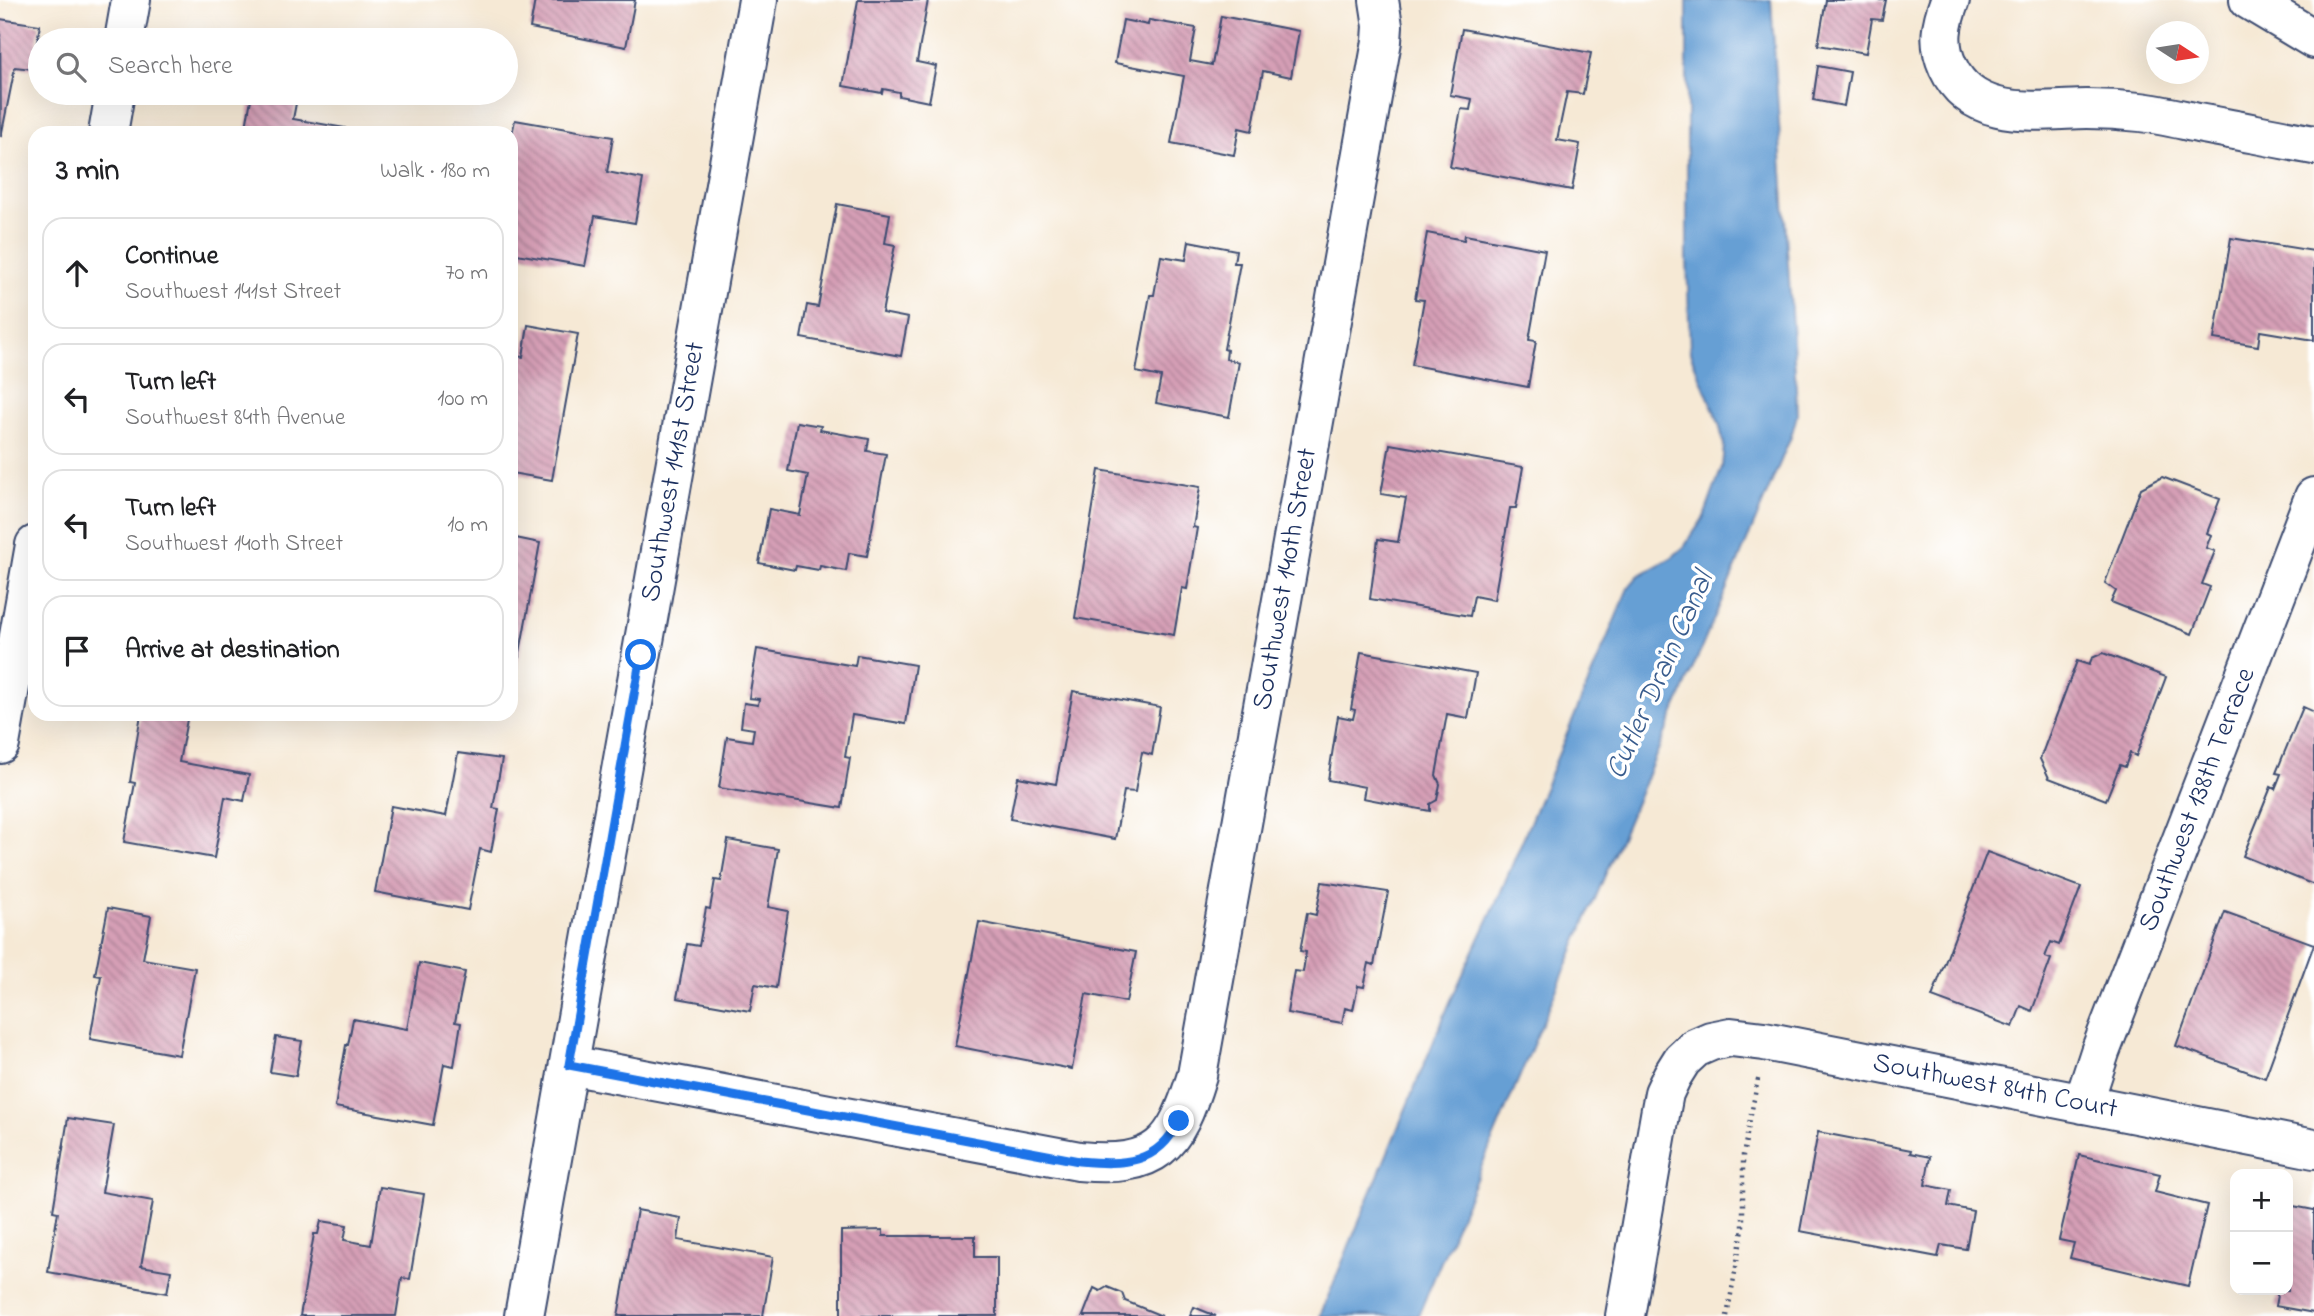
<!DOCTYPE html>
<meta charset="utf-8">
<style>
:root{--surface:#fff;--page:#f6f6f6;--text:#202124;--muted:#757577;--line:#e0e0e0}
body{margin:0;font-family:"Indie Flower",sans-serif;background:var(--page);color:var(--text)}
.controls{position:absolute;right:21px;bottom:21px;display:grid;overflow:hidden;border-radius:14px;box-shadow:0 7px 28px #0002}
.controls button{width:63px;height:63px;display:grid;place-items:center;padding:0;border:0;border-bottom:2px solid var(--line);background:var(--surface);color:var(--text);font:35px sans-serif}
.compass{position:absolute;left:2146px;top:21px;width:63px;height:63px;border-radius:50%;background:var(--surface);box-shadow:0 7px 28px #0002;rotate:102deg}
.stop{position:absolute;width:21px;height:21px;margin:-16px;border:5px solid #1a73e8;border-radius:50%;background:#fff}
.stop.end{background:#1a73e8;border-color:#fff;box-shadow:0 2px 7px #0008}
.list{margin:0;padding:0;list-style:none}
h2{display:flex;justify-content:space-between;align-items:center;height:91px;margin:0;padding:0 28px;font-size:30px}
h2 small{font-size:23px;font-weight:400;color:var(--muted)}
.list li{display:grid;grid-template-columns:46px 1fr auto;gap:21px;align-items:center;box-sizing:border-box;height:112px;margin:0 14px 14px;padding:0 14px;border:2px solid var(--line);border-radius:21px}
.list b{display:block;font-size:26px;white-space:nowrap}
.list p{margin:0;font-size:23px;white-space:nowrap;color:var(--muted)}
.list em{font-size:23px;font-style:normal;color:var(--muted)}
.icon{flex:none;width:38px;height:38px;fill:none;stroke:currentColor;stroke-width:2;stroke-linecap:round;stroke-linejoin:round}
.map{position:relative;flex:none;width:2314px;height:1316px;overflow:hidden}
.search{position:absolute;background:var(--surface);box-shadow:0 7px 28px #0002;left:28px;top:28px;width:490px;height:77px;display:flex;align-items:center;gap:18px;box-sizing:border-box;padding:0 24px;border-radius:38px;color:var(--muted);font-size:26px}
.panel{position:absolute;background:var(--surface);box-shadow:0 7px 28px #0002;left:28px;top:126px;width:490px;height:595px;border-radius:21px}
.map>svg:first-child{display:block}
.water{fill:#669fd4;stroke:#406799;stroke-width:2}
.building{fill:url(#building-back-hatch)}
.lines{fill:none;stroke-linecap:round;stroke-linejoin:round}
.minor-casing{stroke:#3c4b70;stroke-width:42}
.path{stroke:#3c4b70;stroke-width:4.5;stroke-dasharray:2 5;stroke-linecap:butt}
.minor{stroke:#fff;stroke-width:38}
.route{stroke:#1a73e8;stroke-width:9}
.labels{text-anchor:middle;dominant-baseline:central;stroke-width:7;stroke-linejoin:round;paint-order:stroke}
.street-label{font-size:28px;fill:#1b2f5e;stroke:#fff}
.water-label{font-size:30px;font-style:italic;fill:#395c8d;stroke:#fff}
</style>
<div class="map">
<svg width="2314" height="1316" viewBox="0 0 2314 1316">
<defs>
<pattern id="building-back-hatch" width="6" height="6" patternUnits="userSpaceOnUse" patternTransform="scale(1.75)"><rect width="6" height="6" fill="#d69fb6"/><path d="M-1 5l2 2M0 0l6 6M5-1l2 2" fill="none" stroke="#ad8297"/></pattern>
</defs>
<rect width="100%" height="100%" fill="#fff"/>
<filter id="ink" filterUnits="userSpaceOnUse"><feTurbulence type="fractalNoise" baseFrequency=".0143" numOctaves="2"/><feDisplacementMap in="SourceGraphic" scale="14" xChannelSelector="R" yChannelSelector="G"/><feConvolveMatrix kernelMatrix="1 2 1 2 8 2 1 2 1" color-interpolation-filters="sRGB"/></filter>
<filter id="wash" filterUnits="userSpaceOnUse"><feTurbulence type="fractalNoise" baseFrequency=".00686" numOctaves="4" result="noise"/><feDisplacementMap in="SourceGraphic" scale="28" xChannelSelector="R" yChannelSelector="G"/><feGaussianBlur stdDeviation="1.57" result="paint"/><feColorMatrix in="noise" values="0 0 0 0 0 0 0 0 0 0 0 0 0 0 0 0 0 1.4 0 .05"/><feComposite in="paint" operator="in"/></filter>
<g filter="url(#wash)">
<rect width="100%" height="100%" fill="#f6e9d5"/>
<path class="water" d="M1687 0H1771L1796 388 1797 415 1791 437 1418 1316H1320L1450 1002 1500 894 1628 588 1638 576 1671 558 1684 547 1704 517 1722 467 1724 445 1719 423 1690 353 1687 257Z"/>
<g id="blocks">
<path class="building" d="M535 0H635L626 47 530 28Z
M858 0H928L917 62 936 66 929 102 899 96V92L883 89 882 93 843 86Z
M1826 0H1886L1882 20 1872 19 1866 53 1818 45Z
M1221 16 1299 31 1291 77 1263 71 1252 131 1239 128 1234 155 1171 143 1184 76 1115 63 1123 20 1148 25 1149 20 1196 28 1190 61 1212 65Z
M0 19 40 25 32 69 15 67 1 137Z
M1462 29 1591 53 1583 94 1567 92 1557 140 1580 144 1572 190 1450 167 1461 109 1470 110 1472 99 1450 95Z
M1818 66 1850 72 1844 106 1813 100Z
M252 93H298L293 119 345 128 344 133H245Z
M515 120 613 137 607 172 643 179 635 223 595 216 585 266 511 253V139Z
M837 204 890 214 885 243 895 245 882 313 908 318 901 356 801 338 807 305 818 307Z
M1427 233 1464 240 1465 235 1545 250 1529 340 1536 341 1528 387 1412 365 1424 300 1415 299Z
M2231 238 2314 251V340L2260 331 2258 346 2214 339Z
M1189 241 1236 250 1234 263H1240L1224 349 1227 350 1226 359 1239 362 1229 417 1156 403 1161 377 1136 372 1150 295H1154L1161 256 1186 260Z
M528 325 578 334 552 480 511 473V369L515 356 523 357Z
M797 422 821 426 820 430 869 439 867 451 886 454 867 556 849 553 846 571 820 566 819 570 796 566 795 570 759 563 769 509 800 515 808 475 788 471Z
M1390 444 1523 467 1516 508H1510L1494 600 1474 596 1470 616 1370 599 1378 539 1398 542 1406 498 1381 494Z
M1099 470 1200 487 1193 527 1197 528 1187 589 1182 588 1174 635 1075 618Z
M2162 477 2220 499 2207 533 2211 535 2206 548 2215 551 2202 584 2210 587 2192 634 2111 602 2116 591 2105 583 2141 488Z
M511 537 540 543 512 696H511Z
M757 649 855 666 857 655 915 665 906 724 852 715 845 757 850 758 842 808 719 788 727 737 752 741 754 729 741 727 744 703 758 705 759 699 749 698Z
M1361 652 1476 673 1468 718 1447 714 1436 775 1440 784 1437 800 1430 804V811L1363 798 1365 787 1328 780 1338 716 1353 719 1355 710 1351 709Z
M2103 653 2166 677 2136 756 2130 753 2125 767 2120 765 2106 800 2049 778 2040 759 2077 661 2089 665 2092 658Z
M1073 691 1160 707 1152 755 1142 752 1135 792 1124 791 1115 839 1010 819 1018 777 1056 784Z
M2303 707 2314 712V885L2243 856 2271 787 2275 789 2281 774 2276 773Z
M141 714H188L179 762 249 775 244 801 225 797 214 858 124 842 135 783 130 782Z
M458 753 502 759 493 808 499 809 491 852 480 849 468 910 375 892 391 806 446 816Z
M728 840 778 849 768 907 788 911 776 988 755 984 750 1011 677 998 687 944 699 946 706 908 710 909 715 880 721 881Z
M1987 852 2081 887 2059 945 2051 942 2045 957 2051 959 2032 1011 2021 1006 2013 1027 1932 997Z
M1322 882 1388 892 1374 965 1369 963 1364 987 1358 986 1353 1010 1345 1008 1342 1023 1287 1013 1294 971 1303 972 1306 952 1300 951 1307 913 1316 915Z
M108 908 151 916 143 959 195 968 179 1055 90 1039 101 976 95 975Z
M2225 912 2314 944 2265 1078 2176 1046Z
M979 922 1136 952 1126 1002 1086 994 1072 1069 955 1046Z
M419 963 465 972 455 1022 461 1023 454 1066 444 1064 433 1125 335 1107 346 1045H348L353 1019 407 1029Z
M276 1037 302 1041 296 1076 270 1072Z
M68 1118 114 1125 102 1192 153 1201 141 1266 171 1271 167 1293 48 1272 58 1212 53 1211Z
M1818 1132 1911 1150 1910 1153 1930 1157 1925 1185 1951 1190 1948 1206 1973 1211 1966 1249 1941 1245 1938 1257 1800 1231Z
M2079 1155 2160 1174 2155 1192 2207 1205 2188 1286 2070 1258 2074 1243 2059 1240Z
M380 1187 424 1194 410 1279 402 1278 396 1316H300L314 1234H318L321 1221 347 1225 344 1240 371 1245Z
M2288 1205 2314 1210V1313L2275 1306 2278 1290H2288Z
M637 1210 681 1218 678 1240 773 1257 763 1316H618Z
M883 1230V1236H975V1257H997V1316H841V1231Z
M1107 1287 1122 1293 1125 1301 1162 1316H1083L1094 1288 1100 1291Z
M1194 1307 1216 1316H1190Z"/>
</g>
</g>
<g filter="url(#ink)">
<use href="#blocks" fill-opacity="0" stroke="#3c4b70" stroke-width="2"/>
<g class="lines">
<g class="minor-casing">
<path id="minor" d="M1950 0C1941 24 1937 43 1948 67 1973 122 2038 110 2087 109 2104 109 2122 110 2140 112 2159 114 2179 119 2198 123 2237 130 2275 138 2314 145
M2249 0 2314 39
M124 40 131 0
M108 133 115 93
M0 744 35 545
M569 1065 1079 1161C1157 1168 1175 1147 1197 1075L1382 41 1383 26 1379 0
M2083 1104 2100 1052 2314 497
M524 1316 758 0
M1625 1316 1661 1109 1664 1093 1672 1076 1682 1060 1695 1048 1711 1041 1731 1037 1764 1041 2314 1149"/>
</g>
<path class="path" d="M1727 1316 1743 1229V1155L1758 1079"/>
<use href="#minor" class="minor"/>
</g>
</g>
<g class="lines" filter="url(#ink)">
<path class="route" d="M641 655 569 1065 1079 1161C1123 1165 1158 1165 1179 1121"/>
</g>
<g class="labels">
<g class="street-label">
<text transform="translate(674 472) rotate(-80)">Southwest 141st Street</text>
<text transform="translate(1286 579) rotate(-80)">Southwest 140th Street</text>
<text transform="translate(2198 800) rotate(-69)">Southwest 138th Terrace</text>
<text transform="translate(1995 1087) rotate(11)">Southwest 84th Court</text>
</g>
<g class="water-label">
<text transform="translate(1661 676) rotate(-66)">Cutler Drain Canal</text>
</g>
</g>
</svg>
<div class="controls">
<button>+</button>
<button>−</button>
</div>
<svg class="compass" viewBox="-18 -18 36 36"><path d="M0-13l5 13h-10z" fill="#e53935"/><path d="M0 13l5-13h-10z" fill="#757577"/></svg>
<div class="stop" style="left:641px;top:655px"></div>
<div class="stop end" style="left:1179px;top:1121px"></div>
<div class="search"><svg class="icon" aria-label="search" viewBox="0 0 24 24"><circle cx="10" cy="10" r="6"/><path d="M15 15l6 6"/></svg>Search here</div>
<section class="panel">
<h2>3 min<small>Walk · 180 m</small></h2>
<ul class="list">
<li><svg class="icon" aria-label="ahead" viewBox="0 0 24 24"><path d="M12 20V5M6 11l6-6 6 6"/></svg><div><b>Continue</b><p>Southwest 141st Street</p></div><em>70 m</em></li>
<li><svg class="icon" aria-label="left" viewBox="0 0 24 24"><path d="M17 20v-9H6M10 6l-5 5 5 5"/></svg><div><b>Turn left</b><p>Southwest 84th Avenue</p></div><em>100 m</em></li>
<li><svg class="icon" aria-label="left" viewBox="0 0 24 24"><path d="M17 20v-9H6M10 6l-5 5 5 5"/></svg><div><b>Turn left</b><p>Southwest 140th Street</p></div><em>10 m</em></li>
<li><svg class="icon" aria-label="arrive" viewBox="0 0 24 24"><path d="M6 21V4h12l-3 4 3 4H6"/></svg><div><b>Arrive at destination</b></div></li>
</ul>
</section>
</div>
